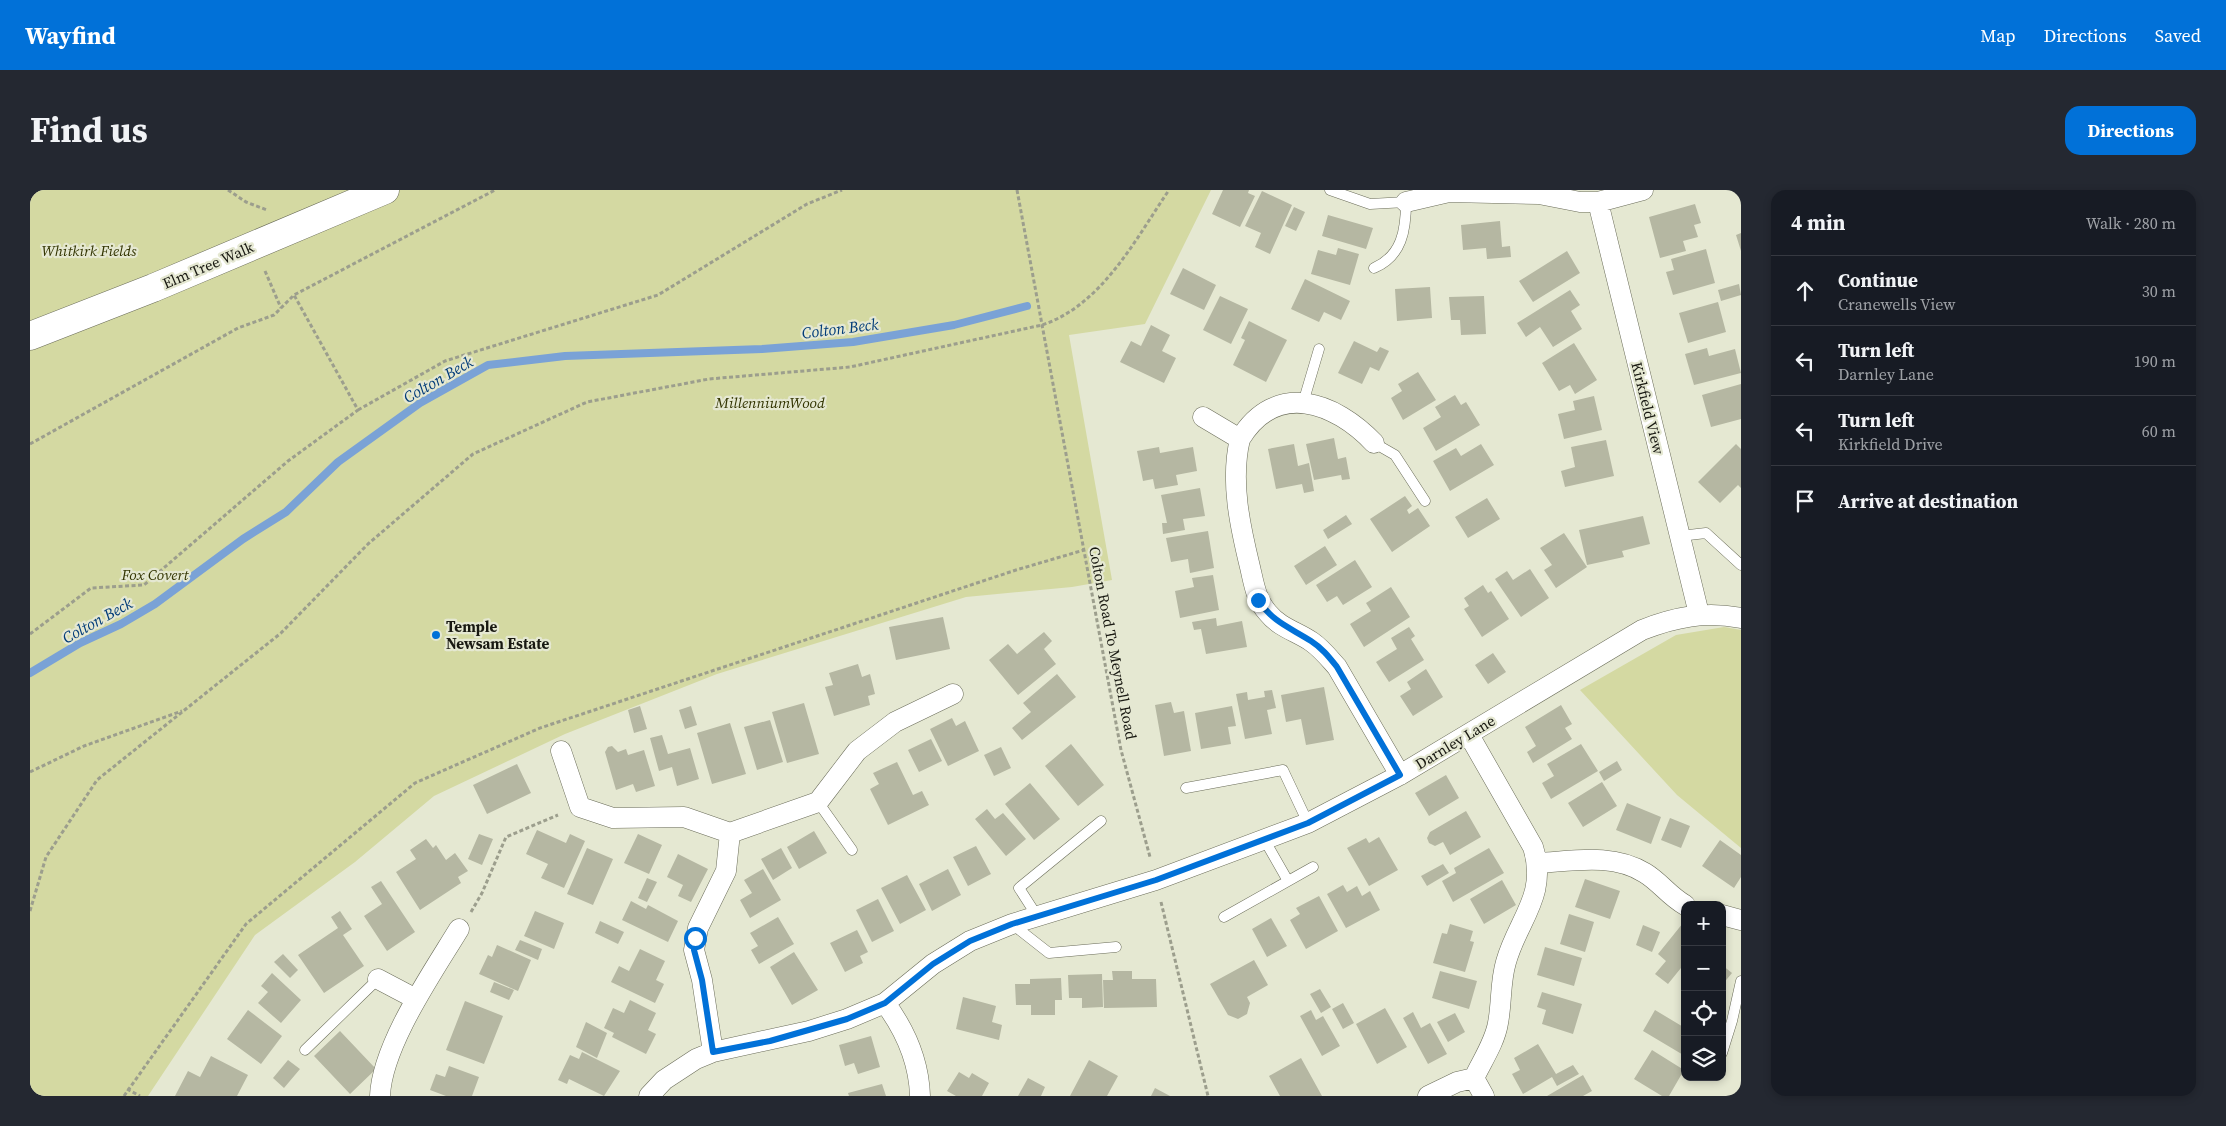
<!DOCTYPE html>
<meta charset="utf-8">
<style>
:root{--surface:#171b24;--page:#242831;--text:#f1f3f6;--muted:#9ea1a6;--line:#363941;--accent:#0171d8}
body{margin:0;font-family:"Source Serif 4",serif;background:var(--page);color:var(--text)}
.controls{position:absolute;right:15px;bottom:15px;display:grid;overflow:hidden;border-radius:10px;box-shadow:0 2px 8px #0003}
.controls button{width:45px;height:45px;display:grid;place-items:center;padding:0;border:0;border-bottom:1px solid var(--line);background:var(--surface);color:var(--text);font:25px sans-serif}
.stop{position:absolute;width:15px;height:15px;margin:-11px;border:4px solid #0171d8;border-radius:50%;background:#fff}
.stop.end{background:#0171d8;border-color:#fff;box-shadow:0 1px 5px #0008}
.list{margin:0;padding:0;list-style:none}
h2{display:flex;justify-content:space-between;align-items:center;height:65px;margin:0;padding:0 20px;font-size:21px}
h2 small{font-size:16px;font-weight:400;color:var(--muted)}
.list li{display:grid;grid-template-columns:32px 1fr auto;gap:15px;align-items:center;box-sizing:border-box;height:70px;padding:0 20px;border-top:1px solid var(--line)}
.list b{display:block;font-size:19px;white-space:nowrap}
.list p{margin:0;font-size:16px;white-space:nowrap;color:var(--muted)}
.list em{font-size:16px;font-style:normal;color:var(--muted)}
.icon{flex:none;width:28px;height:28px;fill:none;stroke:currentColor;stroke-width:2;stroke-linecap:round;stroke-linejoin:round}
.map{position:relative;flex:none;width:1711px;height:906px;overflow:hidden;border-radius:15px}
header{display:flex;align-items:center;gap:30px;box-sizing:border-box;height:70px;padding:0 25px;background:var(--accent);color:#fff}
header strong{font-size:24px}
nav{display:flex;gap:28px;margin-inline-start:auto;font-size:18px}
.intro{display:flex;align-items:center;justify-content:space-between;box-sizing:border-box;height:120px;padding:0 30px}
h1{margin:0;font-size:35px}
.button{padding:12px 22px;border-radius:15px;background:var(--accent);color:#fff;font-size:18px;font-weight:700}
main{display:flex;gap:30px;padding:0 30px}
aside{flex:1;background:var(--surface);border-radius:15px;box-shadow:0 2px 8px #0003}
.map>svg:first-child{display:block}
.green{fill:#d4d9a2}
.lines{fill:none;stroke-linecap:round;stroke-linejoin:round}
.stream{stroke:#7aa2d6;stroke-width:8}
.building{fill:#b5b7a2}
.lane-casing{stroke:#6a6c59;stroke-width:11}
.street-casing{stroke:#6a6c59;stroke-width:21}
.secondary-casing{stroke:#6a6c59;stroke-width:29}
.path{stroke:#9c9e8d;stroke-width:3;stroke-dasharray:4 2.5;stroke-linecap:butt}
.lane{stroke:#fff;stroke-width:10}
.street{stroke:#fff;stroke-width:20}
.secondary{stroke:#fff;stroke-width:28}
.route{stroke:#0171d8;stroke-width:6}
.poi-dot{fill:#0171d8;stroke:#e5e8d2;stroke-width:2}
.labels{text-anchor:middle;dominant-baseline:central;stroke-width:4.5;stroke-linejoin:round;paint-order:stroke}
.park-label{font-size:15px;font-style:italic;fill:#323400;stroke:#e5e8d2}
.street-label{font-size:15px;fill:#191912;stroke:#e5e8d2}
.poi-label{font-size:15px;font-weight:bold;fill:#191912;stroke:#e5e8d2;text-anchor:start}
.water-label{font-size:16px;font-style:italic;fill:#003b78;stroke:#e5e8d2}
</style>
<header>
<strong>Wayfind</strong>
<nav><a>Map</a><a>Directions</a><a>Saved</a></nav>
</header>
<div class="intro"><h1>Find us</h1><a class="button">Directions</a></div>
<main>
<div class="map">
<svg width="1711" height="906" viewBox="0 0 1711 906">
<rect width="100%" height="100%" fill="#e5e8d2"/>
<path class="green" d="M0 0H1181L1115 134 1039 145 1082 390 1042 397 936 407 687 484 535 544 404 606 325 672 225 745 118 906H0Z
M1694 437 1711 440V658L1647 605 1550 500 1646 445Z"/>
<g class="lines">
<path class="stream" d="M0 483 50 453 91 434 125 414 213 349 256 322 308 272 390 213 458 175 535 166 732 159 823 152 924 135 997 116"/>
</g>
<path class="building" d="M1193 0H1219L1218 3 1225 6 1210 37 1182 24Z
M1232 1 1262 15 1240 64 1225 57 1231 43 1215 36Z
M1665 14 1671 33 1664 35 1668 47 1653 51 1656 61 1630 68 1619 27Z
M1264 17 1275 22 1266 41 1255 36Z
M1298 25 1343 38 1336 59 1292 46Z
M1470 31 1472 57 1480 56 1481 67 1457 69 1456 58 1433 60 1431 35Z
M1711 43V61L1706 45Z
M1308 58 1329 64 1320 95 1281 84 1288 60 1306 65Z
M1676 59 1685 93 1643 105 1636 82 1644 80 1641 69Z
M1537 61 1550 83 1503 112 1489 91Z
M1153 78 1186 95 1174 120 1140 104Z
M1275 89 1320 111 1311 130 1294 122 1289 132 1261 119Z
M1709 94 1711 105 1691 111 1688 100Z
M1400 97 1402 128 1367 131 1365 99Z
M1540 100 1550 115 1541 121 1552 139 1523 157 1510 137 1496 147 1487 133Z
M1190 106 1218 119 1201 154 1173 140Z
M1454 106 1456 144 1431 145 1430 130H1421L1419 107Z
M1688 112 1696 142 1658 153 1649 123Z
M1219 131 1257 150 1236 192 1203 175 1215 150 1211 148Z
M1121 135 1140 145 1132 161 1146 168 1134 193 1090 172 1101 151 1111 156Z
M1324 151 1347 162 1350 157 1359 161 1349 181 1340 177 1332 194 1308 183Z
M1544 153 1567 190 1545 204 1540 195 1529 201 1512 173Z
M1677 158 1679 166 1705 159 1711 183 1664 195 1655 164Z
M1388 182 1406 210 1373 230 1361 208 1372 201 1368 194Z
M1711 194V229L1681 237 1672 205Z
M1425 205 1431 215 1436 212 1450 235 1406 261 1393 238 1411 227 1405 217Z
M1564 206 1572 240 1534 249 1528 224 1545 220 1543 211Z
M1304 248 1308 269 1316 267 1320 289 1312 290 1311 285 1284 290 1276 254Z
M1576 250 1584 286 1535 297 1531 281 1545 277 1541 257Z
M1264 254 1268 276 1279 273 1284 301 1274 303 1272 294 1246 299 1238 259Z
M1451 254 1464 275 1420 301 1403 271 1426 258 1431 266Z
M1706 254 1711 259V298L1708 295 1690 313 1668 292Z
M1129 257 1130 263 1163 257 1167 281 1146 285 1148 295 1125 299 1123 289 1113 291 1107 261Z
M1170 298 1175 326 1153 329 1155 340 1133 344 1132 333H1137L1131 305Z
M1375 306 1382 316 1377 320 1379 324 1388 318 1400 336 1362 362 1340 329Z
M1457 308 1470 329 1438 348 1425 327Z
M1316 325 1322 334 1298 349 1293 340Z
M1613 326 1620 354 1592 361 1594 367 1557 375 1549 340Z
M1178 341 1184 378 1160 383 1158 369 1141 372 1136 348Z
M1534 343 1557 377 1526 398 1514 380 1522 375 1510 358Z
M1295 356 1307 375 1276 395 1264 376Z
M1325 370 1342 397 1313 415 1307 406 1297 412 1286 395Z
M1500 379 1519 408 1491 427 1465 389 1477 381 1483 390Z
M1183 385 1189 420 1150 428 1145 401 1164 397 1162 388Z
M1453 395 1458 403 1461 401 1479 429 1452 447 1434 419 1439 416 1434 408Z
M1361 397 1380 427 1334 457 1320 434 1341 421 1336 413Z
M913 427 920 459 866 470 859 437Z
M1186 428 1187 436 1212 431 1217 457 1176 464 1171 439 1164 440 1162 432Z
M1379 437 1385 446 1381 449 1394 470 1359 492 1346 472 1367 459 1361 448Z
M1014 442 1022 451 1014 459 1026 474 988 505 959 470 978 454 987 464Z
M1463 463 1476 482 1458 494 1445 475Z
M828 474 832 487 840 484 845 504 838 506 840 515 804 526 795 497 803 495 799 483Z
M1396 479 1413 507 1383 526 1370 506 1381 499 1377 492Z
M1027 484 1046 507 992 550 982 538 1001 522 993 513Z
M1294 497 1304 550 1276 555 1271 529 1256 532 1251 505Z
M1242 500 1246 518 1237 520 1242 544 1215 549 1206 504 1217 502 1218 510 1235 507 1234 501Z
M1141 512 1144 523 1154 521 1161 561 1134 566 1125 515Z
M774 513 789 564 757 573 742 522Z
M1531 515 1542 534 1535 538 1542 549 1503 573 1497 562 1506 556 1495 537Z
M610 516 617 539 604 543 598 520Z
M661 516 667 535 655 539 649 520Z
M1202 516 1206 536 1198 537 1201 554 1171 559 1165 523Z
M922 528 926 536 935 531 949 561 918 576 900 539Z
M740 530 753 572 727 580 714 537Z
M700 533 716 584 682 594 667 543Z
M632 545 638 564 660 558 669 589 647 596 642 577 629 581 620 548Z
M901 549 912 571 889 582 878 560Z
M1041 554 1074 595 1048 616 1015 576Z
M1551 554 1568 581 1521 609 1512 593 1524 586 1517 574Z
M582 556 588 562 596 559 598 565 614 560 625 596 606 602 603 594 586 600 575 562 578 557Z
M971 557 981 578 964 586 954 565Z
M1587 571 1592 580 1574 591 1569 582Z
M867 572 883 605 892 601 899 615 858 635 840 599 849 594 843 583Z
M487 574 501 603 457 624 443 595Z
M1416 585 1429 608 1399 626 1385 603Z
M1572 592 1587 616 1553 637 1538 613Z
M1000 593 1030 629 1004 650 975 614Z
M1597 613 1631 627 1621 654 1586 640Z
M957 619 965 629 973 623 996 649 976 666 945 629Z
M1436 621 1451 647 1420 665 1413 652 1405 656 1399 653 1397 648 1400 642Z
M1640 628 1660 636 1651 658 1631 650Z
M507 640 536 653 540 644 555 651 534 698 511 688 518 674 496 664Z
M784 641 797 663 769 679 757 657Z
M449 644 463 649 452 675 438 669Z
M608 644 632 655 619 684 594 673Z
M1349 647 1368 680 1339 696 1317 658 1336 648 1339 653Z
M396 649 403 658 406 655 416 670 425 663 438 681 428 687 431 693 390 720 366 682 386 669 380 660Z
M1690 650 1711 665V687L1704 698 1672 676Z
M946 656 961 684 938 696 923 667Z
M557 658 583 669 563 715 537 704Z
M751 658 762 678 743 690 731 669Z
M1459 658 1474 683 1423 712 1412 691 1426 683 1424 678Z
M648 664 678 679 661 712 648 706 653 695 637 687Z
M1413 674 1419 683 1397 696 1391 686Z
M733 679 751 710 720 728 710 710 722 703 714 690Z
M918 679 931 705 902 721 889 694Z
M877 685 896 720 870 734 851 698Z
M617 688 627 692 617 712 608 708Z
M1555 689 1590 701 1580 729 1545 717Z
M1472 690 1486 715 1454 734 1440 709Z
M351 691 385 742 357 761 334 726 352 714 341 697Z
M1313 695 1317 702 1327 696 1332 706 1340 701 1350 720 1316 738 1297 704Z
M1289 706 1308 741 1276 759 1260 730 1270 724 1266 718Z
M848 709 864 741 842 752 826 720Z
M601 711 616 719 618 715 648 731 638 752 592 730Z
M310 721 322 739 313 745 334 776 294 803 268 765 308 738 301 727Z
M505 721 534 733 524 759 494 746Z
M1539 724 1564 732 1555 762 1530 754Z
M748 727 764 754 729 774 721 760 728 756 720 743Z
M1241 728 1257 756 1237 767 1222 739Z
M570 731 594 742 588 754 565 743Z
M1653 733 1655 773 1638 794 1625 784 1636 771 1628 764Z
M1420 734 1443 741 1440 751 1444 752 1435 782 1403 773 1412 743 1417 744Z
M1613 735 1630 742 1622 762 1606 755Z
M827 740 838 762 830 766 833 773 815 782 800 753Z
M490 750 512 759 508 770 485 760Z
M467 755 501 770 488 801 449 784 458 765 462 767Z
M1515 757 1552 768 1544 796 1507 785Z
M610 759 635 771 626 790 634 794 625 813 581 792 589 776 599 781Z
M764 762 788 800 762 815 740 777Z
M253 764 268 780 260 788 244 772Z
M1224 770 1238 795 1217 807 1220 813 1217 824 1208 829 1198 825 1180 794Z
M1692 775 1702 783 1692 795Z
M1082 781H1102V789H1126L1127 817 1074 818 1073 790H1083Z
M1410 781 1447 791 1439 819 1402 808Z
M242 783 271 810 251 833 228 813 238 802 231 796Z
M1072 784 1073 817 1052 818V808H1039L1038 785Z
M1031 788 1032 810H1025V825H1001V815H986L985 794H1000V789Z
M464 792 484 800 479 810 460 802Z
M1290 799 1301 817 1291 823 1280 804Z
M1512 802 1552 814 1543 844 1512 834 1516 820 1507 817Z
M933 807 966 816 962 832 972 835 969 850 926 839Z
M600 810 626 823 618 840 626 844 616 864 582 847 584 843 574 838 583 818 594 823Z
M435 811 473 826 454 874 416 860Z
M1313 813 1324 833 1313 839 1302 819Z
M1355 818 1377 857 1347 874 1326 834Z
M218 820 252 846 231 874 197 849Z
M1281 820 1286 830 1293 826 1310 856 1292 866 1270 826Z
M1625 820 1655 838V866L1613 841Z
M1383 822 1391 838 1400 833 1417 864 1398 874 1373 828Z
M1425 823 1435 842 1418 852 1407 832Z
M556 832 577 843 567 868 546 857Z
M310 841 346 879 320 904 284 866Z
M841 846 850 877 828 884 824 873 815 876 809 855Z
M1508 854 1526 884 1543 875 1549 884 1527 896 1522 887 1493 904 1482 884 1490 880 1484 868Z
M1622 860 1654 880 1639 906H1632L1604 889Z
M552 862 590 881 574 906 539 889 537 894 528 890 540 865 549 869Z
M181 866 218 885 207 906H145L158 881 170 887Z
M1271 868 1292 906H1250L1239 886Z
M258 870 270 879 254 898 243 888Z
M1059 870 1088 886 1077 906H1040Z
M419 876 449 887 442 906H416L400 900 406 884 415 887Z
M929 882 939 888 942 883 959 893 952 906H926L917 901Z
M1553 885 1562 901 1553 906H1517Z
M998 888 1015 897 1011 906H988Z
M852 894 856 906H819L818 903Z
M1125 898 1140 906H1121Z"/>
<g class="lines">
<g class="lane-casing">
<path id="lane" d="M1300 0 1340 14 1376 12C1376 40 1372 66 1344 78
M1273 213 1289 159
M1344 253 1365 265 1395 311
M1650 346 1676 343 1711 375
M1156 598 1253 580 1278 633
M788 612 822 660
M1234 649 1258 691
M1007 726 989 698 1071 631
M1194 727 1283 677
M982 734 1019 763 1086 757
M275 860 348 789
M1692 863 1702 831 1711 791"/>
</g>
<g class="street-casing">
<path id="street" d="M1376 12 1419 2 1509 4 1550 12H1568L1613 0
M1568 12 1669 424
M1173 227 1210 249C1246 190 1305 212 1344 253
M1210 249C1200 291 1210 336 1220 377 1224 394 1226 410 1238 423 1250 438 1268 442 1282 452 1292 459 1299 468 1307 477L1370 585
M531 561 550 617 583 628 654 627 700 643 788 612 827 561 865 532 923 504
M1508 673C1544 671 1583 663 1615 683 1630 692 1639 706 1655 715
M1692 725 1711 730
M348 789 386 809
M855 813C875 840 889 872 890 906
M683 862 672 790 664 760 668 738 696 681 700 643
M1444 888 1454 906
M350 906C352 855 403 782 429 739
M619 906 634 890 666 869 683 862 779 841 817 829 855 813 903 774 940 751 982 734 1126 690 1278 633 1370 585 1612 440C1645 427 1675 421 1711 428
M1398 906 1427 892 1444 888C1452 871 1465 852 1468 833 1472 812 1470 792 1476 772 1488 729 1518 706 1503 657L1439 545"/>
</g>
<g class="secondary-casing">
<path id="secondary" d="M0 146 123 98 355 0"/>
</g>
<path class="path" d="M198 0 216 12 237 20
M987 0 1091 560 1120 667
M235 81 251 118
M328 220 415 171 628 105 777 14 812 0
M0 254 208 138 244 125 264 105 465 0
M0 444 61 398 114 395 258 271 328 220 264 105
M0 582 54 556 152 521
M1131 712 1178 906
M0 721 16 667 67 590 251 443 338 354 443 264 557 212 679 189 820 177 1012 135C1072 115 1105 50 1139 0
M441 722 452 703 476 647 528 625
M97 899 110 906
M94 906 216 734 385 593 510 538 986 380 1054 360"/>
<use href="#lane" class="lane"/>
<use href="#street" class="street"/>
<use href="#secondary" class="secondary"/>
</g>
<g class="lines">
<path class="route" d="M665 748 664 760 672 790 683 862 740 851 817 829 855 813 903 774 940 751 982 734 1126 690 1278 633 1370 585 1307 477C1299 467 1292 458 1281 451 1259 437 1244 433 1228 410"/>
</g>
<circle class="poi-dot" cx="406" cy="445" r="5"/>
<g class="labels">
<g class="park-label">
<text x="59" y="60">Whitkirk Fields</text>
<text x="740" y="212">MillenniumWood</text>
<text x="125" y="384">Fox Covert</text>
</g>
<g class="street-label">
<text transform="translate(178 75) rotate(-23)">Elm Tree Walk</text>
<text transform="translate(1618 218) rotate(76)">Kirkfield View</text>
<text transform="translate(1083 453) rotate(79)">Colton Road To Meynell Road</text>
<text transform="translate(1425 552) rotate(-31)">Darnley Lane</text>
</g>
<g class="poi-label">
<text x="416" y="436">Temple<tspan x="416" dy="17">Newsam Estate</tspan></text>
</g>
<g class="water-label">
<text transform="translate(810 138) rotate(-7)">Colton Beck</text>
<text transform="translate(408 189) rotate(-30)">Colton Beck</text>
<text transform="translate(67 430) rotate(-29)">Colton Beck</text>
</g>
</g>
</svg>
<div class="controls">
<button>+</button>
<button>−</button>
<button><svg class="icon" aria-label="locate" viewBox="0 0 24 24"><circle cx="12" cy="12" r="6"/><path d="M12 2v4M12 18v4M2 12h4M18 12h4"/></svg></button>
<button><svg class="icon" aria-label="layers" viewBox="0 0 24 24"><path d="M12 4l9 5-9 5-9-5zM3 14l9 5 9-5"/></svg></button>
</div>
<div class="stop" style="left:665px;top:748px"></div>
<div class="stop end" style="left:1228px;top:410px"></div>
</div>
<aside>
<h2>4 min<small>Walk · 280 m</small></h2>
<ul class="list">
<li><svg class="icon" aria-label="ahead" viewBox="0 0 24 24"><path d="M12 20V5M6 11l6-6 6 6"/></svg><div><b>Continue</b><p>Cranewells View</p></div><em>30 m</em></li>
<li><svg class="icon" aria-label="left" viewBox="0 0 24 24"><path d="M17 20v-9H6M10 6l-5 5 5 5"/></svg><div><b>Turn left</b><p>Darnley Lane</p></div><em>190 m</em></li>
<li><svg class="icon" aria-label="left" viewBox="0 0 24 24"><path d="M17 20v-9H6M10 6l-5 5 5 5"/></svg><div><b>Turn left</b><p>Kirkfield Drive</p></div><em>60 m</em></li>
<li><svg class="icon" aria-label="arrive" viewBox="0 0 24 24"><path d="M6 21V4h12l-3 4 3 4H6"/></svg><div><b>Arrive at destination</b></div></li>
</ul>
</aside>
</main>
